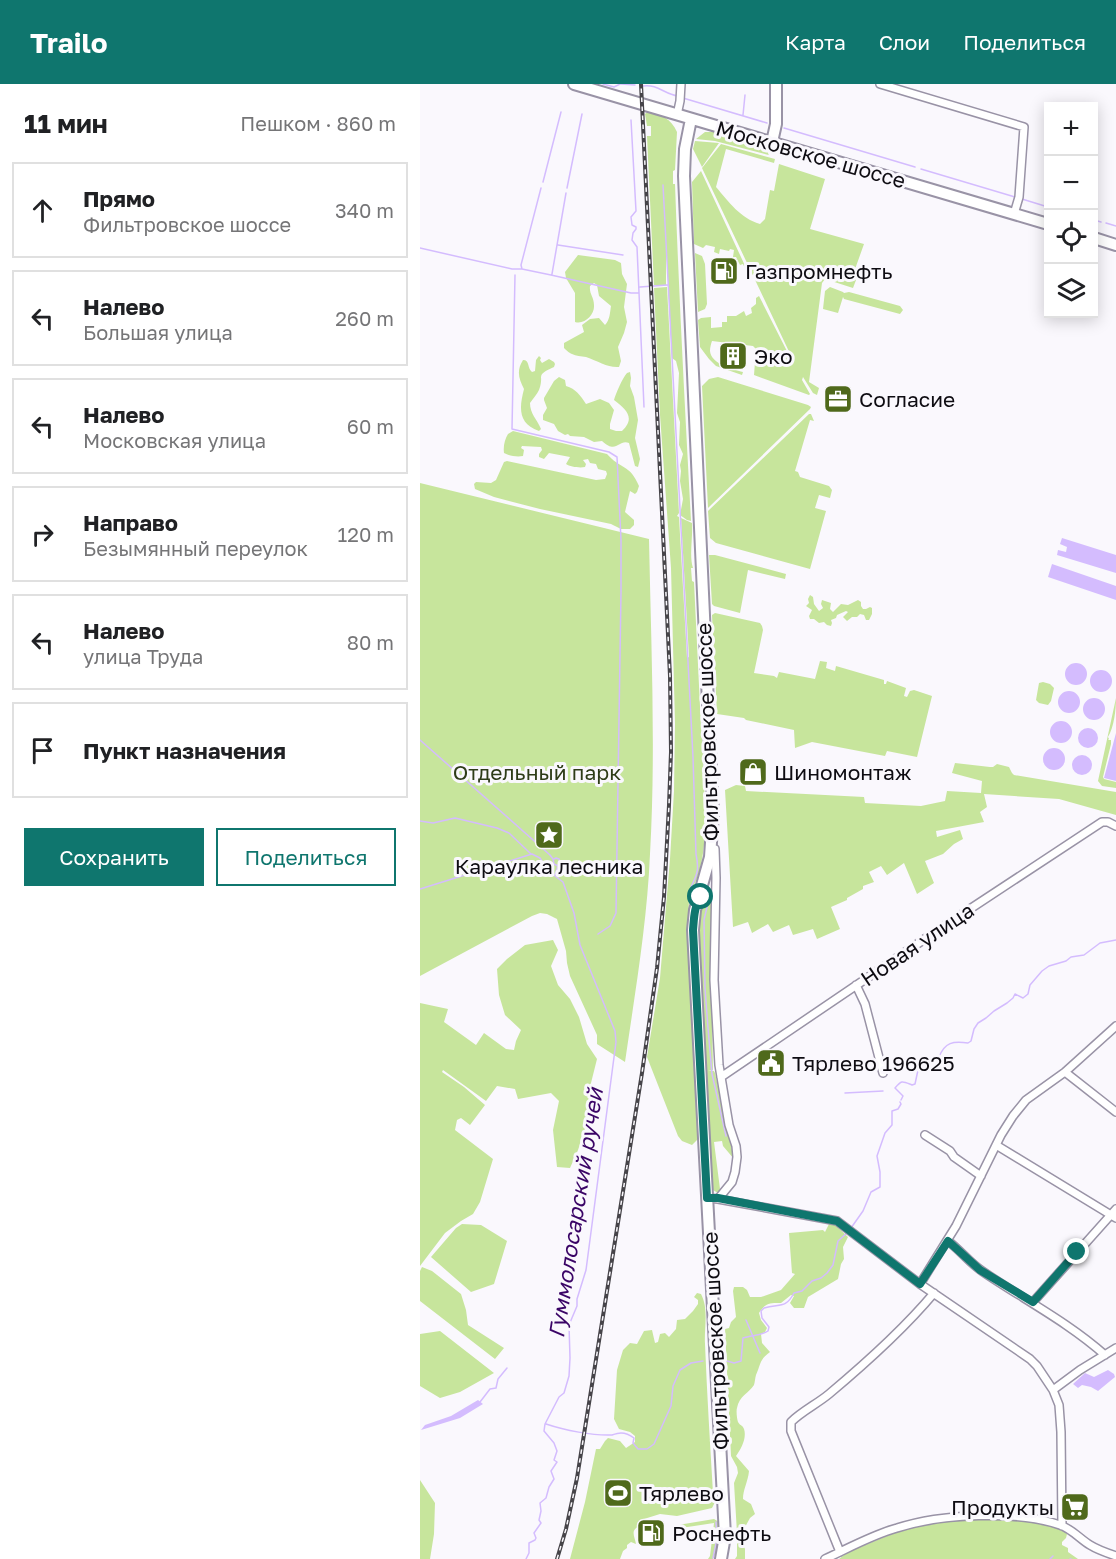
<!DOCTYPE html>
<html lang="ru">
<meta charset="utf-8">
<style>
:root{--surface:#fff;--page:#f6f6f6;--text:#202124;--muted:#757577;--line:#e0e0e0;--accent:#0f766e}
body{margin:0;font-family:"Golos Text",sans-serif;background:var(--page);color:var(--text)}
.controls{position:absolute;right:18px;top:18px;display:grid;overflow:hidden;border-radius:0px;box-shadow:0 3px 15px #0003}
.controls button{width:54px;height:54px;display:grid;place-items:center;padding:0;border:0;border-bottom:2px solid var(--line);background:var(--surface);color:var(--text);font:30px sans-serif}
.stop{position:absolute;width:18px;height:18px;margin:-14px;border:4px solid #0f766e;border-radius:50%;background:#fff}
.stop.end{background:#0f766e;border-color:#fff;box-shadow:0 2px 6px #0008}
.list{margin:0;padding:0;list-style:none}
h2{display:flex;justify-content:space-between;align-items:center;height:78px;margin:0;padding:0 24px;font-size:26px}
h2 small{font-size:20px;font-weight:400;color:var(--muted)}
.list li{display:grid;grid-template-columns:39px 1fr auto;gap:18px;align-items:center;box-sizing:border-box;height:96px;margin:0 12px 12px;padding:0 12px;border:2px solid var(--line);border-radius:0px}
.list b{display:block;font-size:22px;white-space:nowrap}
.list p{margin:0;font-size:20px;white-space:nowrap;color:var(--muted)}
.list em{font-size:20px;font-style:normal;color:var(--muted)}
.actions{display:flex;gap:12px;padding:18px 24px}
.actions a{flex:1;padding:14px 0;border:2px solid var(--accent);border-radius:0px;text-align:center;font-size:21px;color:var(--accent)}
.actions .main{background:var(--accent);color:#fff}
.icon{flex:none;width:33px;height:33px;fill:none;stroke:currentColor;stroke-width:2;stroke-linecap:round;stroke-linejoin:round}
.map{position:relative;flex:none;width:696px;height:1475px;overflow:hidden}
header{display:flex;align-items:center;gap:36px;box-sizing:border-box;height:84px;padding:0 30px;background:var(--accent);color:#fff}
header strong{font-size:28px}
nav{display:flex;gap:33px;margin-inline-start:auto;font-size:21px}
main{display:flex}
aside{flex:1;background:var(--surface)}
.map>svg:first-child{display:block}
.green{fill:#c7e59c}
.water{fill:#d4bcfe}
.lines{fill:none;stroke-linecap:round;stroke-linejoin:round}
.stream{stroke:#d4bcfe;stroke-width:1.5}
.street-casing{stroke:#9993a6;stroke-width:10}
.secondary-casing{stroke:#9993a6;stroke-width:14}
.street{stroke:#fff;stroke-width:7}
.secondary{stroke:#fff;stroke-width:10}
.rail-casing{stroke:#464449;stroke-width:4}
.rail{stroke:#faf8fd;stroke-width:1.5;stroke-dasharray:4.5;stroke-linecap:butt}
.route{stroke:#0f766e;stroke-width:8}
.labels{text-anchor:middle;dominant-baseline:central;stroke-width:6;stroke-linejoin:round;paint-order:stroke}
.street-label{font-size:21px;fill:#0e0c12;stroke:#faf8fd}
.poi-label{font-size:21px;fill:#0e0c12;stroke:#faf8fd;text-anchor:start}
.park-label{font-size:21px;fill:#2e3c18;stroke:#faf8fd}
.water-label{font-size:22px;font-style:italic;fill:#3a0466;stroke:#faf8fd}
</style>
<header>
<strong>Trailo</strong>
<nav><a>Карта</a><a>Слои</a><a>Поделиться</a></nav>
</header>
<main>
<aside>
<h2>11 мин<small>Пешком · 860 m</small></h2>
<ul class="list">
<li><svg class="icon" aria-label="ahead" viewBox="0 0 24 24"><path d="M12 20V5M6 11l6-6 6 6"/></svg><div><b>Прямо</b><p>Фильтровское шоссе</p></div><em>340 m</em></li>
<li><svg class="icon" aria-label="left" viewBox="0 0 24 24"><path d="M17 20v-9H6M10 6l-5 5 5 5"/></svg><div><b>Налево</b><p>Большая улица</p></div><em>260 m</em></li>
<li><svg class="icon" aria-label="left" viewBox="0 0 24 24"><path d="M17 20v-9H6M10 6l-5 5 5 5"/></svg><div><b>Налево</b><p>Московская улица</p></div><em>60 m</em></li>
<li><svg class="icon" aria-label="right" viewBox="0 0 24 24"><path d="M7 20v-9h11M14 6l5 5-5 5"/></svg><div><b>Направо</b><p>Безымянный переулок</p></div><em>120 m</em></li>
<li><svg class="icon" aria-label="left" viewBox="0 0 24 24"><path d="M17 20v-9H6M10 6l-5 5 5 5"/></svg><div><b>Налево</b><p>улица Труда</p></div><em>80 m</em></li>
<li><svg class="icon" aria-label="arrive" viewBox="0 0 24 24"><path d="M6 21V4h12l-3 4 3 4H6"/></svg><div><b>Пункт назначения</b></div></li>
</ul>
<div class="actions"><a class="main">Сохранить</a><a>Поделиться</a></div>
</aside>
<div class="map">
<svg width="696" height="1475" viewBox="0 0 696 1475">
<rect width="100%" height="100%" fill="#faf8fd"/>
<path class="green" d="M228 27C241 31 251 34 257 48L255 86 253 87V100H255C259 213 265 325 271 437L267 436 260 431 263 415 260 397 261 387 260 381 263 370 259 361 260 338 257 329 259 289 256 277 252 274 246 160V201H234L227 52H231V42H227L225 30Z
M285 48H295L345 64 349 71 295 57 276 55Z
M275 57 299 59 282 83 273 65Z
M301 60 355 75 354 79 306 65 296 103C309 118 320 134 340 140L345 135 350 106 354 107 359 80 405 95 390 145 444 160 434 188 436 196 433 204 405 195 402 199 389 298 399 304 397 311 393 309 383 293 382 296 390 310 389 311 334 291 336 265 333 262 292 257C291 260 290 263 290 267 291 280 312 285 323 288L322 291 296 282 289 275 280 263 278 236 281 234 291 233V244L302 243V238H307V232H316L324 227 326 232 332 229 331 224 336 220V214L339 212 372 277 373 276 282 84Z
M281 87 327 186 326 187 323 180 320 181 316 173H313L314 166 310 165 309 167 300 165 299 170 294 168 295 163 286 161 283 164 274 160 272 98Z
M275 169 282 172 285 180 287 220 285 225 278 228Z
M158 171 195 176 201 179 202 190 207 200 204 223 207 238 204 249 198 263 201 277 199 283C188 284 178 277 166 273 161 272 156 272 152 270 149 269 145 265 144 264V259L164 248 162 241 170 235 179 234 185 241C190 236 190 228 191 222L179 212 177 201 174 199 170 202C169 210 174 213 174 221 175 230 165 241 155 238V209L146 194 145 188Z
M247 203 259 429 257 432 259 433 267 574 269 573 261 434 272 439C273 453 269 472 273 484H271L272 497 274 498 281 643 284 678 283 679C285 717 291 778 269 810L268 866 278 1053 277 1056 272 1061 262 1057 258 1052 227 973 240 894 250 775 254 707 255 640 251 484 240 331 234 204Z
M410 203 423 208 424 209 429 208 480 222 483 226 480 230 424 215 423 213 418 229 403 225 405 207Z
M119 272 121 274 120 276 122 279 129 275 134 278 135 280 134 283C114 292 125 291 119 306 117 310 113 315 110 319 110 330 117 335 121 345L119 347C98 340 99 324 104 305 99 295 96 287 103 276 110 276 107 284 112 288L115 287 116 276Z
M210 288 211 294 210 302 214 313 218 336 215 354 220 375 218 383 215 382 209 359C198 355 197 371 182 357L174 358 164 353 150 352 148 350 145 351 138 347 134 340 123 336V331L127 324 124 316V314L134 297 139 293 145 296 146 302C156 305 160 311 166 320L180 315 189 319 194 326 190 340V345L196 347H202C216 334 206 325 194 316 196 309 202 295 207 289Z
M298 293 388 321 391 323 390 325 288 424 282 302 289 295Z
M389 330H391L394 337 390 336 375 387 378 388 380 393 409 402 412 406 410 414 399 411 395 424 406 427 390 485 296 459 290 454 288 427Z
M93 347 187 370C200 385 210 380 219 402L217 408 215 410 210 407 205 428 214 436V441L210 445H201L191 440 120 425 74 413 55 405 54 400 56 398 71 399 76 396 84 378 87 377 176 396 185 395 187 390 186 387 178 385 176 380 170 379 168 375 163 376 166 380 165 383C160 384 150 383 146 380L150 373 129 369 124 375 119 373V370L122 366 121 363 102 362 101 364 104 366 103 372C97 373 89 372 84 369 83 362 85 355 88 350Z
M0 399 229 455C231 560 236 665 230 770 227 840 215 909 205 978L177 960V951L150 892 147 879 146 867 137 835 127 830 120 829 112 832 0 892Z
M289 471H295L366 490 365 495 328 486 320 529 294 522 292 520Z
M390 511 393 513 394 520 399 527 403 524 401 520 402 516 411 519 410 525 413 528 421 520 428 521 438 516 441 518V522L443 525H446L450 523 452 524V530L449 536H446L444 531 440 530 437 533H432L427 537 423 533 428 528 426 527 417 531 416 534 411 536 412 539 411 542 407 541 404 538 399 539 394 535H390L389 532 392 526 386 522 389 519 388 515Z
M295 529 340 539 342 542 343 546 334 589 354 592 357 594 359 588 395 595 400 577 407 578 406 584 415 587 416 582 464 596V600H466L467 597 486 604 484 612 487 613 490 607 494 606 512 612 497 673 467 667 465 672 392 658 375 664 374 646 326 636 324 634 297 630 292 531Z
M623 598 630 600 634 604 631 617 628 621 619 619 616 616 619 599Z
M696 614C696 626 694 643 688 653L689 655 688 656H691V660L683 693 684 695 696 698V704L682 702 678 697Z
M535 679 570 683H573L577 680 589 683 592 689 594 691 696 708V731L639 715 564 710 567 723 560 728 564 738 516 747 517 753 540 746 543 755 534 760 523 770 505 777 514 799 497 810 484 779 467 791 461 782 449 788 454 798 443 802V805L427 814V816L411 823 420 845 397 855 393 845 373 851 369 841 353 848 348 840 332 849 328 838 313 843 305 706 316 701 325 702 326 707 444 713 445 719 501 722 525 717 527 707 561 709 562 697 532 689Z
M290 815 291 816V877L293 986H288L294 987 295 989 314 1075 303 1062 302 1057 294 1058 300 1105 298 1109 293 1106 291 1098 279 844C279 833 279 821 290 815Z
M133 856 138 866 131 882 138 901 150 915 159 933 167 960 177 975 170 1003 171 1027 158 1066 150 1084 137 1083 133 1046 139 1017 131 1009 98 1015 95 1005 77 1002 66 1017 23 986 22 988 44 1003 65 1021 50 1041 41 1034 37 1036 35 1046 73 1075 60 1118 53 1130 41 1137 25 1149 0 1182V919L28 925 24 938 56 961 64 949 86 965 94 966 96 957 101 946 85 931 79 911 77 885 87 875 105 861Z
M413 1139 428 1153 423 1163 424 1175 421 1180 418 1195 388 1213 384 1224H374L370 1219 374 1212 371 1211 361 1219C350 1219 346 1218 339 1229L341 1236 347 1244 345 1248 341 1250 342 1259 350 1268C339 1276 341 1280 336 1291 335 1294 335 1298 334 1301 329 1309 319 1312 317 1324 316 1327 317 1335 318 1338 321 1343 322 1340 324 1345 327 1354 321 1365 316 1372L329 1387C328 1398 323 1405 323 1415L331 1420 335 1430 330 1434 324 1445 328 1451 321 1454 325 1465V1475H315L317 1472V1449L314 1399 318 1389 317 1383 311 1372 305 1245 309 1244 311 1238 316 1233 313 1207 314 1203H323L327 1206 330 1213H341L361 1206 375 1190 372 1189 369 1149 403 1146 405 1148 409 1140Z
M42 1140 61 1141 87 1157 74 1200 51 1208 11 1173 36 1144Z
M2 1183 12 1187 41 1210 46 1226 48 1241 84 1264 75 1275 0 1217V1187Z
M277 1209 281 1210C289 1225 284 1244 285 1260 287 1310 290 1359 293 1409L295 1418 292 1424 257 1432 240 1430 224 1435 221 1442C209 1445 215 1453 216 1460L211 1458 207 1461V1464L203 1467 200 1475H150L165 1418 176 1365H180L185 1357 188 1354 200 1357 206 1364 215 1358V1352L210 1348 199 1345 194 1335 197 1286 203 1266 210 1259 217 1260 224 1247 232 1246 235 1259 238 1258 240 1250 245 1249 249 1253 256 1245 257 1236 265 1235 273 1227 278 1220V1216L274 1213Z
M20 1247 74 1289 40 1308 20 1314 0 1302V1250Z
M0 1396 15 1419 14 1450 10 1475H0Z
M570 1434C586 1435 638 1438 647 1450L646 1454 642 1458V1461L648 1464V1468L658 1475H419L428 1468 489 1443 526 1437Z
M294 1435 299 1438 297 1466 293 1475H288L290 1472 294 1439 261 1444 258 1441Z"/>
<path class="water" d="M642 454 696 471V489L637 471 638 466 646 468 647 463 640 460Z
M632 480 696 502V516L628 493Z
M645 590a11 11 0 1 1 22 0a11 11 0 1 1-22 0Z
M670 597a11 11 0 1 1 22 0a11 11 0 1 1-22 0Z
M638 618a11 11 0 1 1 22 0a11 11 0 1 1-22 0Z
M663 625a11 11 0 1 1 22 0a11 11 0 1 1-22 0Z
M630 648a11 11 0 1 1 22 0a11 11 0 1 1-22 0Z
M658 654a10 10 0 1 1 20 0a10 10 0 1 1-20 0Z
M696 649V697L684 694Z
M623 675a11 11 0 1 1 22 0a11 11 0 1 1-22 0Z
M652 681a10 10 0 1 1 20 0a10 10 0 1 1-20 0Z
M688 1286 694 1290 695 1293 678 1307 671 1303 662 1301 658 1304 653 1300 665 1289 674 1293Z
M58 1316 63 1320 40 1334 1 1346 5 1341 31 1332Z"/>
<g class="lines">
<path class="stream" d="M183 0 194 3 200 0
M201 0 215 1
M350 0V1
M223 2C238 0 244 10 258 12
M350 6 351 20
M263 14 347 39
M323 31 325 11
M211 36 216 127 211 133 212 141 216 143V145L213 149 212 156 217 163 224 323
M350 40 351 31
M364 44 495 83
M501 85 595 113
M123 98 141 28
M243 101 273 673 276 770C279 785 278 789 271 803L273 807
M147 104 162 30
M602 115 628 123
M674 136 681 138
M686 139 696 142
M138 161 203 171
M0 164 92 185H102L131 191 211 209H219
M102 185 101 181 121 104
M132 190 146 109
M95 191 92 345 189 368 197 373 201 456V507L196 829 190 842 178 850
M220 203 247 201
M0 656 130 771 133 775 134 780 138 782 135 791
M0 737 13 739 35 734 77 744 89 749 111 770
M134 775 136 774 139 775 140 779 138 781
M0 805 112 770 120 774 127 786 143 798 154 829 160 861 195 947 196 958 166 1186 157 1215V1222L149 1241 150 1274 149 1292 144 1309 139 1313 125 1340 124 1347 134 1359 137 1367 134 1376 137 1378 131 1387 134 1395 129 1403 126 1414 120 1419 121 1427 119 1436 121 1439 114 1449 116 1454 115 1456 109 1459V1469L106 1475
M288 819 284 836 285 904 288 944 292 990 306 1052
M425 1009 463 1007
M481 1016 483 1012 475 1004C482 996 482 997 492 1001L495 1000 498 986 507 975 519 973C525 958 533 957 548 959L551 957 554 945 558 939 566 934 574 927 587 919 593 914 595 910 603 914 608 910 610 901 622 887 629 882 646 877 651 873 664 871 680 859 696 856
M431 1144 443 1127 451 1108 460 1103V1088L457 1072 465 1049 472 1041V1027L478 1025 481 1020 480 1018
M326 1236 340 1269
M307 1277 314 1279 321 1277 323 1254C331 1251 341 1252 348 1247L349 1243 342 1234 341 1227 344 1224C359 1219 365 1226 374 1209L382 1207 392 1197 401 1194 407 1189 413 1181 418 1157 428 1148
M60 1318 70 1305 76 1304 78 1295 87 1284
M126 1340C144 1346 173 1352 192 1351 195 1350 198 1349 201 1349 206 1349 210 1351 214 1354L213 1359 218 1365H227L234 1360 251 1322 253 1302 260 1286 271 1279 283 1277
M293 1474 297 1455 296 1438
M630 1475 633 1472
M650 1475H651"/>
<g class="street-casing">
<path id="street" d="M460 0 604 43 599 113 594 130
M257 31 260 17 261 0
M295 765 296 794 294 896 299 981 309 1041 316 1062 317 1073 315 1088 312 1098 298 1115
M436 901 445 920 463 989
M645 988 696 1028
M301 993 512 850 682 738H688L696 742
M505 1051 530 1067 534 1073 561 1092
M576 1061 696 1134
M287 1114 298 1115 417 1137 500 1200 610 1275 617 1282 633 1306 639 1321 641 1348 642 1442
M528 1157C540 1166 550 1179 562 1187 603 1215 648 1238 685 1271
M500 1200 536 1142 581 1051 593 1032 606 1016 645 988 696 942
M613 1218 696 1125
M633 1306 660 1286 696 1264
M420 1468 371 1347V1338C382 1327 397 1320 409 1310 446 1279 483 1246 514 1209
M405 1475C429 1464 452 1451 477 1444 520 1430 597 1426 640 1441 652 1445 660 1455 670 1461 678 1466 687 1469 696 1472"/>
</g>
<g class="secondary-casing">
<path id="secondary" d="M154 0 628 140
M271 35 265 65 264 92 293 729 290 773 275 826 273 846 305 1452 301 1475
M352 58 356 40V0
M674 154 696 161"/>
</g>
<use href="#street" class="street"/>
<use href="#secondary" class="secondary"/>
<g class="rail-casing">
<path id="rail" d="M137 1475 146 1445 157 1394 222 989 237 884 244 813 249 721 251 668 250 592 221 0"/>
</g>
<use href="#rail" class="rail"/>
</g>
<g class="lines">
<path class="route" d="M281 813C274 822 274 835 273 846L287 1114H298L417 1137 500 1200 528 1157 560 1186 613 1218 657 1168"/>
</g>
<defs>
<g id="fuel-square" transform="scale(1.5)"><rect x="-9" y="-9" width="18" height="18" rx="4" fill="#4f691b" stroke="#faf8fd"/><path d="M-5.5-6h7V0h2V4h1.3V-2.5L3-4.5l.8-.8L6-3V5H2.5V1h-1V6h-7ZM-4.2-4.7v3.2H.2V-4.7Z" fill="#fff"/></g>
<g id="building-square" transform="scale(1.5)"><rect x="-9" y="-9" width="18" height="18" rx="4" fill="#4f691b" stroke="#faf8fd"/><path d="M-4-6H4V6H1V3H-1V6H-4ZM-2.5-4.3h1.7v1.8h-1.7ZM.8-4.3h1.7v1.8H.8ZM-2.5-1h1.7V.8h-1.7ZM.8-1h1.7V.8H.8Z" fill="#fff"/></g>
<g id="office-square" transform="scale(1.5)"><rect x="-9" y="-9" width="18" height="18" rx="4" fill="#4f691b" stroke="#faf8fd"/><path d="M-6-3h4V-5.5h4V-3h4V5H-6ZM-1-4.5V-3h2v-1.5ZM-6 0V1H6V0Z" fill="#fff"/></g>
<g id="shop-square" transform="scale(1.5)"><rect x="-9" y="-9" width="18" height="18" rx="4" fill="#4f691b" stroke="#faf8fd"/><path d="M-5-2.5h2.3a2.7 3.5 0 0 1 5.4 0H5L5.5 6h-11ZM-1.5-2.5h3a1.5 2.3 0 0 0-3 0Z" fill="#fff"/></g>
<g id="sight-square" transform="scale(1.5)"><rect x="-9" y="-9" width="18" height="18" rx="4" fill="#4f691b" stroke="#faf8fd"/><path d="M0-6L1.8-2.2L6-1.7L2.9 1.2L3.7 5.4L0 3.3L-3.7 5.4L-2.9 1.2L-6-1.7L-1.8-2.2Z" fill="#fff"/></g>
<g id="civic-square" transform="scale(1.5)"><rect x="-9" y="-9" width="18" height="18" rx="4" fill="#4f691b" stroke="#faf8fd"/><path d="M-.6-6.5H3V-4.5H.6V-3L4-1V1h2V6H-6V1h2V-1L-.6-3ZM-1.2 2.5V6h2.4V2.5Z" fill="#fff"/></g>
<g id="stadium-square" transform="scale(1.5)"><rect x="-9" y="-9" width="18" height="18" rx="4" fill="#4f691b" stroke="#faf8fd"/><path d="M0-5a6.5 5 0 1 0 0 10a6.5 5 0 1 0 0-10ZM-3.5-1.8h7v3.6h-7Z" fill="#fff"/></g>
<g id="supermarket-square" transform="scale(1.5)"><rect x="-9" y="-9" width="18" height="18" rx="4" fill="#4f691b" stroke="#faf8fd"/><path d="M-6-5.5h2.5l.6 2H6L4.5 2H-2.5L-4.4-4H-6ZM-1.5 3.2a1.3 1.3 0 1 0 .1 0ZM3 3.2a1.3 1.3 0 1 0 .1 0Z" fill="#fff"/></g>
</defs>
<g fill-rule="evenodd">
<use href="#fuel-square" x="304" y="187"/>
<use href="#building-square" x="313" y="272"/>
<use href="#office-square" x="418" y="315"/>
<use href="#shop-square" x="333" y="688"/>
<use href="#sight-square" x="129" y="751"/>
<use href="#civic-square" x="351" y="979"/>
<use href="#stadium-square" x="198" y="1409"/>
<use href="#supermarket-square" x="655" y="1423"/>
<use href="#fuel-square" x="231" y="1449"/>
</g>
<g class="labels">
<g class="street-label">
<text transform="translate(391 70) rotate(16)">Московское шоссе</text>
<text transform="translate(287 648) rotate(-92)">Фильтровское шоссе</text>
<text transform="translate(497 860) rotate(-34)">Новая улица</text>
<text transform="translate(295 1257) rotate(-93)">Фильтровское шоссе</text>
</g>
<g class="poi-label">
<text x="325" y="187">Газпромнефть</text>
<text x="334" y="272">Эко</text>
<text x="439" y="315">Согласие</text>
<text x="354" y="688">Шиномонтаж</text>
<text x="129" y="782" text-anchor="middle">Караулка лесника</text>
<text x="372" y="979">Тярлево 196625</text>
<text x="219" y="1409">Тярлево</text>
<text x="634" y="1423" text-anchor="end">Продукты</text>
<text x="252" y="1449">Роснефть</text>
</g>
<g class="park-label">
<text x="117" y="688">Отдельный парк</text>
</g>
<g class="water-label">
<text transform="translate(155 1129) rotate(-81)">Гуммолосарский ручей</text>
</g>
</g>
</svg>
<div class="controls">
<button>+</button>
<button>−</button>
<button><svg class="icon" aria-label="locate" viewBox="0 0 24 24"><circle cx="12" cy="12" r="6"/><path d="M12 2v4M12 18v4M2 12h4M18 12h4"/></svg></button>
<button><svg class="icon" aria-label="layers" viewBox="0 0 24 24"><path d="M12 4l9 5-9 5-9-5zM3 14l9 5 9-5"/></svg></button>
</div>
<div class="stop" style="left:281px;top:813px"></div>
<div class="stop end" style="left:657px;top:1168px"></div>
</div>
</main>
